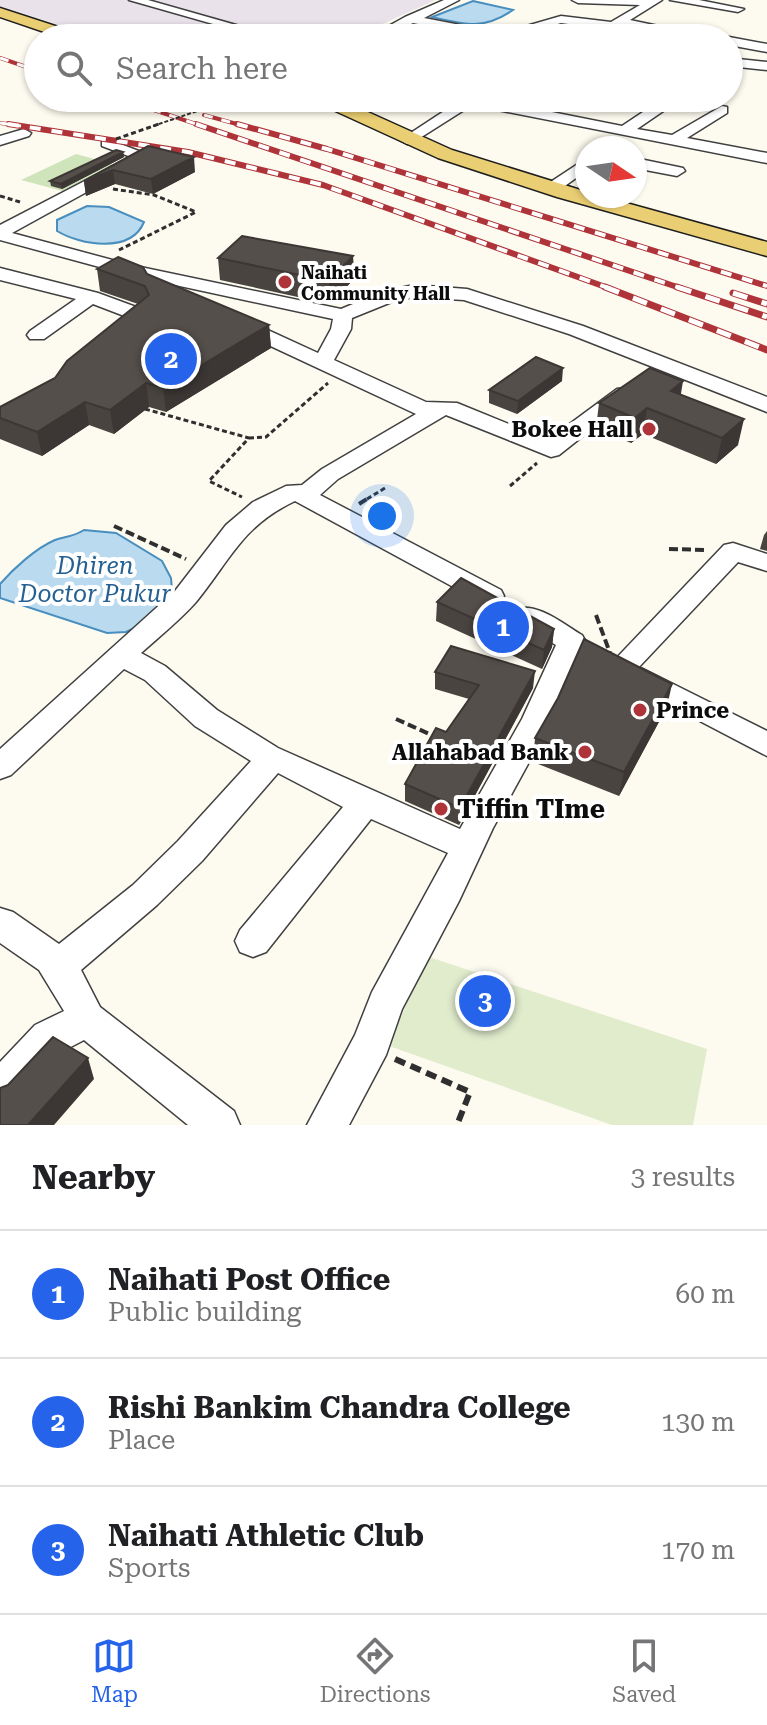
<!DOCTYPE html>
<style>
:root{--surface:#fff;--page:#f6f6f6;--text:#202124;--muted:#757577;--line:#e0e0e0;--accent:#2563eb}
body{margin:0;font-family:"Roboto Serif",serif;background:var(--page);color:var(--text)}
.compass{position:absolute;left:575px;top:136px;width:72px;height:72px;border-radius:50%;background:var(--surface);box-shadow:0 2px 6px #0004;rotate:103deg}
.you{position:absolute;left:382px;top:516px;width:28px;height:28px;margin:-20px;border:6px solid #fff;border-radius:50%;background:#1a73e8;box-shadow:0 0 0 12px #1a73e833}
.badge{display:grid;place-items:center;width:52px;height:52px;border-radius:50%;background:var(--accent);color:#fff;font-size:26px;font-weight:700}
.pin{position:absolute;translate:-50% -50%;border:4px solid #fff;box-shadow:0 2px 8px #0006}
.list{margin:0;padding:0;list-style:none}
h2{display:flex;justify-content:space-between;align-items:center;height:104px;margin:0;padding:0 32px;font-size:34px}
h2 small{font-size:26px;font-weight:400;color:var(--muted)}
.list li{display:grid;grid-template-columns:52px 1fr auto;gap:24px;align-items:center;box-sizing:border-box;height:128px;padding:0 32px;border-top:2px solid var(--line)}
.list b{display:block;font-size:30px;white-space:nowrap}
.list p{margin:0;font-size:26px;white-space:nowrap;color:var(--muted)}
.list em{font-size:26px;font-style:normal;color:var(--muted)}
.icon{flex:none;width:44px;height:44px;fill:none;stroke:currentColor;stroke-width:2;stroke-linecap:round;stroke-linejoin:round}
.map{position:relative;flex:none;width:767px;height:1125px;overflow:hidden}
.search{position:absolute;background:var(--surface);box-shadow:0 2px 6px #0004;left:24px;right:24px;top:24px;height:88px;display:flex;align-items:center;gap:20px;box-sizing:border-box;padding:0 28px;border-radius:44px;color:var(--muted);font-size:30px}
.sheet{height:488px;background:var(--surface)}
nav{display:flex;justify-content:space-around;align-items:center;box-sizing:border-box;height:112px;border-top:2px solid var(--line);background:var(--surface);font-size:22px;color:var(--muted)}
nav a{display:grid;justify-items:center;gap:4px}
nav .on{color:var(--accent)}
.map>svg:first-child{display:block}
.industrial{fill:#eae2eb}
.green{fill:#d0e4bc}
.pitch{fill:#e1eccd}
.water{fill:#b9daef;stroke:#488ebe;stroke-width:2}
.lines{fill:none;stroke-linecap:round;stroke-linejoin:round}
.minor-casing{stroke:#404040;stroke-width:3}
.major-casing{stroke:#1e1e1e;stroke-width:3}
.path-far3{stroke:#2f2f2f;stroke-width:2;stroke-dasharray:4 2;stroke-linecap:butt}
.path-far2{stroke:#2f2f2f;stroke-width:3;stroke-dasharray:5 3;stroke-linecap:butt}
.path-far1{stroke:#2f2f2f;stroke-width:4;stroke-dasharray:9 4;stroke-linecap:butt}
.path{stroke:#2f2f2f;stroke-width:6;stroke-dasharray:11 6;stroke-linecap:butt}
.minor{fill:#fff;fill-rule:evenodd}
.major{fill:#eace73;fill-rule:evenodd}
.rail-far2-casing{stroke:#ae3439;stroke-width:4}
.rail-far1-casing{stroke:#ae3439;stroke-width:6}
.rail-casing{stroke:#ae3439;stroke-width:7}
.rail-far2{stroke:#fff;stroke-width:3;stroke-dasharray:9;stroke-linecap:butt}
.rail-far1{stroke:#fff;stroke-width:4;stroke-dasharray:11;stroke-linecap:butt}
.rail{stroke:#fff;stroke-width:5;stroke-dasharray:15;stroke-linecap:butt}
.path-bridge-far1{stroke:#2f2f2f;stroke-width:2;stroke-dasharray:4 2;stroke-linecap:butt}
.path-bridge{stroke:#2f2f2f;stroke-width:3;stroke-dasharray:5 3;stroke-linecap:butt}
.wall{fill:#494440}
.shaded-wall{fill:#3c3734}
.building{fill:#554f4b;stroke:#3c3734;stroke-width:2}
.poi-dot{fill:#ae3439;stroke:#fff;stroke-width:3}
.labels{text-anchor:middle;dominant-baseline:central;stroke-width:8;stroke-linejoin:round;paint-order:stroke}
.far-poi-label{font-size:18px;font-weight:bold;fill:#0d0d0d;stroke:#fff;text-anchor:start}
.poi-label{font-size:22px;font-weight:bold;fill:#0d0d0d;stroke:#fff;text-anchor:end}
.water-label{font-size:24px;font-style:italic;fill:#246091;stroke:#fff}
.near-poi-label{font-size:26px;font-weight:bold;fill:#0d0d0d;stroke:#fff;text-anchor:start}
</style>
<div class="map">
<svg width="767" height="1125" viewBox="0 0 767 1125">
<rect width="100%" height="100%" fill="#fdfbef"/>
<path class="industrial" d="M0 0H436L351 38H99L0 6Z"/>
<path class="green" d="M76 154 120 166 66 192 21 180Z"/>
<path class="pitch" d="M426 956 707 1049 693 1125H612L389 1046Z"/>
<path class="water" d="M473 1 513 10C484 30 466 25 432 17Z
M87 206 109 207 144 222C131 254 80 245 57 231V220Z
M84 530 116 533 162 561 171 578 172 590 164 604 139 626 126 632 107 633 0 598V584C13 569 36 548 55 540 66 536 73 537 84 530Z"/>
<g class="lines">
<g class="minor-casing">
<path id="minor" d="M129 0H148L282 38H262Z
M444 0H459L424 18 502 33 561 16 611 22 640 5 578 3 572 0H662L630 20 715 38H689L621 26 613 30 561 23 510 38H491L413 23 383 38H367L405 17Z
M670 0H699L744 9 738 12Z
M729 37 767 44V52L729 45V38H726Z
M729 58 767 62V70L729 66Z
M464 98H481L622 126 664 98H676L675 103 637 129 672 135 722 106 727 107V113L687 138 767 153V163L472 105 412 143 407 144 400 140Z
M24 129 31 133 29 136 0 145V136Z
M107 139 152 156 12 233 131 265 341 309 382 292 414 285 467 289 583 326 767 397V412L569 334 464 300 414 297 394 301 352 318 351 329 334 360 426 402 457 403 548 440 617 389 625 388 636 394 559 455 551 457 446 415 338 479 320 495 501 590 504 596 501 602 491 605 481 602 295 501C242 526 231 559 196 602 180 620 159 637 141 653L165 666 217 710 278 748 460 829 522 719 556 645 515 621 511 615 515 609C538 602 563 624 582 635L586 642 552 720 493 828 459 901 402 1009 386 1055 349 1125H307L355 1035 372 992 448 853 371 819 266 952 253 957 240 952 235 941 240 930 343 807 278 773 202 861 157 905 81 970 100 1007 234 1111 240 1125H188L84 1040 63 1051 14 1104 0 1109V1062L35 1025 64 1011 39 970 0 943V908L13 912 59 944 133 885 178 841 251 761 195 726 145 680 124 669 11 775 0 779V749L175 591 226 525 253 502 286 486 302 485 322 469 416 414 232 328 229 324 232 320H246L318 353 331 329 333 319 129 275 0 240V225L131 157 102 146V140Z
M587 158V170L558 191H546V185Z
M635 158 683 168 685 171 677 176 635 168Z
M0 268 98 293 147 311 150 315 132 333 125 335 115 329 127 317 93 304 44 339H30L27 335 30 331 76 299 0 280Z
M733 543 767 554V571L738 562 639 667 767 731V756L629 684 624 677 611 675 607 668 724 545Z"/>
</g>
<g class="major-casing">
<path id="major" d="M0 8 83 35 85 38H62L0 17Z
M307 98 339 99 452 150 587 192V196H601L767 242V256L557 197 438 158Z"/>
</g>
<path class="path-far3" d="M218 104 233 98"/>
<path class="path-far2" d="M113 189 154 195 196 212 119 250
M0 196 20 202
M145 409 249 438 209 481 242 497
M249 438 266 437 328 383
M510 486 537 463
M367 499 385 488"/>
<path class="path-far1" d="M359 504 370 497
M114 526 186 559
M669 549 707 550
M596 615 610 653
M396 719 436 737"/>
<path class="path" d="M395 1059 470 1092 457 1125"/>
<use href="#minor" class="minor"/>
<use href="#major" class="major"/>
<g class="rail-far2-casing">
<path id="rail-far2" d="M0 58 38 71
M118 98 202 126
M204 115 244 126
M0 123 21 126"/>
</g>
<g class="rail-far1-casing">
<path id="rail-far1" d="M8 124 188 152 323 185 611 289
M196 124 683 289
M237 124 327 149 767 286"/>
</g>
<g class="rail-casing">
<path id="rail" d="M605 287 767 350
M677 287 767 317
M733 293 767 304"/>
</g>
<use href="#rail-far2" class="rail-far2"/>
<use href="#rail-far1" class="rail-far1"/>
<use href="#rail" class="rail"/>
<path class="path-bridge-far1" d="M153 126 218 104"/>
<path class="path-bridge" d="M116 139 159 124"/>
</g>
<path class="wall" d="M148 146 195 172 153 194 115 184 86 196 84 181Z
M123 152 124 157 62 189 51 186 50 181Z
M353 256 354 279 330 304 220 280 218 258Z
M97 269 147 274 269 325 271 348 166 412 149 407 114 434 89 425 42 456 0 439V407L55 378 138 304 100 291Z
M562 381 517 414 489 403V390Z
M681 395 738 445 716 464 643 434 631 443 596 428 599 403Z
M767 531V551L760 549 764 535Z
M437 602 554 629 552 647 542 669 436 621Z
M435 672 533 688 459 825 405 801V784L446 732 469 699 435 689Z
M667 707 619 796 533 762 535 738Z"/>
<path class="shaded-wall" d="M123 152 124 157 62 189 61 184Z
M194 157 195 172 153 194 151 179Z
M113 170 115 184 86 196 84 181Z
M353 256 354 279 330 304 329 281Z
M269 325 271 348 166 412 163 388Z
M563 368 562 381 517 414 518 401Z
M683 381 679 406 671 391Z
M146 383 149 407 114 434 110 410Z
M85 402 89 425 42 456 37 432Z
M647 408 643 434 631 443 635 418Z
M744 419 738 445 716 464 722 438Z
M554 629 552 647 542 669 544 650Z
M535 671 533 688 459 825 460 808Z
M672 684 667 707 619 796 624 772Z
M88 1058 94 1079 54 1125H28Z"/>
<path class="building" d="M148 146 194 157 151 179 113 170 84 181Z
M116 150 123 152 61 184 50 181Z
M242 236 353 256 329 281 218 258Z
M118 257 143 267 147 274 269 325 163 388 146 383 110 410 85 402 37 432 0 418V407L55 378 67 361 149 295 145 286 97 269Z
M536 357 563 368 518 401 489 390Z
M650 368 683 381 671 391 744 419 722 438 647 408 635 418 599 403Z
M461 578 554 629 544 650 437 602Z
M584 639 672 684 624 772 535 738 558 698Z
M451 646 535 671 460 808 405 784 436 728 446 732 479 685 435 672Z
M53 1037 88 1058 28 1125H0V1088L8 1085Z"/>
<g class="poi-dot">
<circle cx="285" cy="282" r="8"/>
<circle cx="649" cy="429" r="8"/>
<circle cx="640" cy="710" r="8"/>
<circle cx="585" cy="752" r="8"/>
<circle cx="441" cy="809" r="8"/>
</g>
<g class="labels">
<g class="far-poi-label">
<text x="301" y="272">Naihati<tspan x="301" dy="21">Community Hall</tspan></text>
</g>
<g class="poi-label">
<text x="633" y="429">Bokee Hall</text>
<text x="656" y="710" text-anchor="start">Prince</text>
<text x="569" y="752">Allahabad Bank</text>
</g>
<g class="water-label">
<text x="95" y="566">Dhiren<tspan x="95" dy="28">Doctor Pukur</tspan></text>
</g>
<g class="near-poi-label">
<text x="457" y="809">Tiffin TIme</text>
</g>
</g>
</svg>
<svg class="compass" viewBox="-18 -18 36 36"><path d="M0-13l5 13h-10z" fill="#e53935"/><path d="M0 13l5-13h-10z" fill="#757577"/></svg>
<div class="you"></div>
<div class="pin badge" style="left:503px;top:627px">1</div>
<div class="pin badge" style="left:171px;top:359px">2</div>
<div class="pin badge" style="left:485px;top:1001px">3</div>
<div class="search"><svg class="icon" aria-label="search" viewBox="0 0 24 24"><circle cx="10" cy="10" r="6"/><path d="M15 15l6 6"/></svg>Search here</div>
</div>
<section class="sheet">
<h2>Nearby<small>3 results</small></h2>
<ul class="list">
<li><span class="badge">1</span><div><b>Naihati Post Office</b><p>Public building</p></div><em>60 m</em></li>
<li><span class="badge">2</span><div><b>Rishi Bankim Chandra College</b><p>Place</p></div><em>130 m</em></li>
<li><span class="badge">3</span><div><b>Naihati Athletic Club</b><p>Sports</p></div><em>170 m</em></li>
</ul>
</section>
<nav>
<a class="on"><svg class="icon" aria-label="map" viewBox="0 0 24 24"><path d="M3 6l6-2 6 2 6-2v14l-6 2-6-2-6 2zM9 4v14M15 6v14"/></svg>Map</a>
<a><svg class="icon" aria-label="directions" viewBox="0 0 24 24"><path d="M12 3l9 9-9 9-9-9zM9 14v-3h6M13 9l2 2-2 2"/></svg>Directions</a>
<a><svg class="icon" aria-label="saved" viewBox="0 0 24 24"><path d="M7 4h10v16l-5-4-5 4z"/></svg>Saved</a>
</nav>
